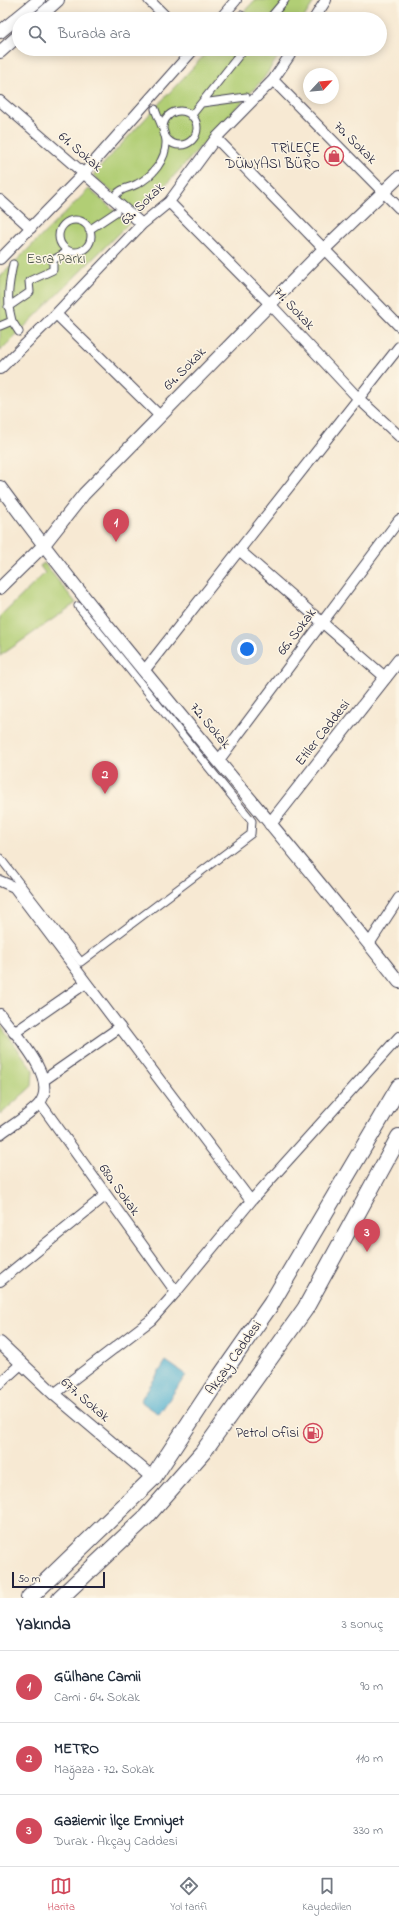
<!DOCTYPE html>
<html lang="tr">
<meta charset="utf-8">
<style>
:root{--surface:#fff;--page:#f2f2f3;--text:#1f2937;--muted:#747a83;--line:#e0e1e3;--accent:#d1495b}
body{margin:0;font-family:"Indie Flower",sans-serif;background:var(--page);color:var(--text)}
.compass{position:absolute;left:303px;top:68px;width:36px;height:36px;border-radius:50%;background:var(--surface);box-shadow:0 2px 10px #0003;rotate:64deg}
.scale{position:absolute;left:12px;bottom:10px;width:93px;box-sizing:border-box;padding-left:4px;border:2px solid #22223b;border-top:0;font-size:11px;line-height:14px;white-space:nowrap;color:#22223b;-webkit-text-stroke:3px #fcf5e5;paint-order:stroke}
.you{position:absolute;left:247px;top:649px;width:14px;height:14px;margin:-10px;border:3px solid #fff;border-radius:50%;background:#1a73e8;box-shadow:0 0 0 6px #1a73e833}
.badge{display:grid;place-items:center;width:26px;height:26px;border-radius:50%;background:var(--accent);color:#fff;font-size:13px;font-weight:700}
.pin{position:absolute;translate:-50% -33px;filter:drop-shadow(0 1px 2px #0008)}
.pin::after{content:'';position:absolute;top:21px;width:14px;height:12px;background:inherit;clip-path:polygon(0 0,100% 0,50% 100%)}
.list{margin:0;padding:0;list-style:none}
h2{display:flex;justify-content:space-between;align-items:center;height:52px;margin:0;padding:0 16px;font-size:17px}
h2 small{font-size:13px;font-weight:400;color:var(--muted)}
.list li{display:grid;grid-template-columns:26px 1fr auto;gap:12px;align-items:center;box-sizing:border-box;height:72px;padding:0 16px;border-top:1px solid var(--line)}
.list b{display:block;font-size:15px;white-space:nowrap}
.list p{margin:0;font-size:13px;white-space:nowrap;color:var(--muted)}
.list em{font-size:13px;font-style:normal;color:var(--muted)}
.icon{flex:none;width:22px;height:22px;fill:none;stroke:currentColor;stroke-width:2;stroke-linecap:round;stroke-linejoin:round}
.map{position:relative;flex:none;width:399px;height:1598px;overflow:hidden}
.search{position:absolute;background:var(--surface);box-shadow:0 2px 10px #0003;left:12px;right:12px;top:12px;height:44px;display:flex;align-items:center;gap:10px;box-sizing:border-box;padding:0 14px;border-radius:22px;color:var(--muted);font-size:15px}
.sheet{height:268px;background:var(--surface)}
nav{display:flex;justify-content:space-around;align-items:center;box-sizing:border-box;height:56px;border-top:1px solid var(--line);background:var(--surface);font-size:11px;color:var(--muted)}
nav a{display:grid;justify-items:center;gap:2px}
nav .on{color:var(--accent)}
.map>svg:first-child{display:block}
.green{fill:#b1ce75;stroke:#6a7858}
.water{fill:#52b1d0;stroke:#3a6a86}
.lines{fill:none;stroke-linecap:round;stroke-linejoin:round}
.pedestrian-casing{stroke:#424052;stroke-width:9}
.minor-casing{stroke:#424052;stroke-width:12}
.tertiary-casing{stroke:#424052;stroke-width:14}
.trunk-casing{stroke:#424052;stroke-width:18}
.pedestrian{stroke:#fff;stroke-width:7}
.minor{stroke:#fff;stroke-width:10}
.tertiary{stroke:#fff;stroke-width:12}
.trunk{stroke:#fff;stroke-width:16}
.labels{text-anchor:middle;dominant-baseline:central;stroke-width:3;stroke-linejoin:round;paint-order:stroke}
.street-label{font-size:14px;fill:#22223b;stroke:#fcf5e5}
.poi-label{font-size:14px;fill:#22223b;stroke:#fcf5e5;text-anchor:end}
.park-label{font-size:14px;fill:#4d564c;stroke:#fcf5e5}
</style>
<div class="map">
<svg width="399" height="1598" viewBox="0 0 399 1598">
<rect width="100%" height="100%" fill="#fcf5e5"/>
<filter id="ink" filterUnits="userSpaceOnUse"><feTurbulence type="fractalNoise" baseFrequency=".025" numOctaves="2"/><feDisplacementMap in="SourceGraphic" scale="8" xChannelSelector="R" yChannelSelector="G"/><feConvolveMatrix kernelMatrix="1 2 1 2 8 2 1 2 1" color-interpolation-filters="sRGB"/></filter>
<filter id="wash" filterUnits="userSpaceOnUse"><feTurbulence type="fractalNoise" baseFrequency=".012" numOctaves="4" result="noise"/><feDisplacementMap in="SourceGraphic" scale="16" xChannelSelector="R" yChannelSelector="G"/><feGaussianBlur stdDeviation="0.9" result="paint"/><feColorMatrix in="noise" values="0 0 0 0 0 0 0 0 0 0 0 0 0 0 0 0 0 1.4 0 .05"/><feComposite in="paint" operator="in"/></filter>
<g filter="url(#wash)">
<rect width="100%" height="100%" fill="#f7e9d3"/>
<path class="green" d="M255 0H315L303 19H237Z
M210 49H283L264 78 138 215 93 175Z
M89 189 129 223 0 351V277Z
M44 563 76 603 0 656V617L45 573 40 566Z
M0 1024 33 1070 32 1086 0 1115Z"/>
<path class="water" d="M166 1361 186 1375 159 1414 140 1401Z"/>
</g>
<g filter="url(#ink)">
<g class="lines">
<g class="pedestrian-casing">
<path id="pedestrian" d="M241 15 247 19
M269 19 285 0
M202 103 246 97
M163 128a17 17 0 1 1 34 0a17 17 0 1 1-34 0Z
M191 116 244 49
M116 195C122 187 128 189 137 184 152 177 167 159 166 141 165 130 158 119 155 109
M59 236a16 16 0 1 1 32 0a16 16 0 1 1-32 0Z
M89 230 116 212
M8 307 30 292 29 281 53 270V260L69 251
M12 321C6 301 9 284 13 264
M0 326 12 321 19 332
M0 858 81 962 251 834 252 821 78 606"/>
</g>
<g class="minor-casing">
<path id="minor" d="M149 0 168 19
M220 19 236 0
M314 19 326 0
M273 80 399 208
M0 101 142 224
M216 138 399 326
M0 200 31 228
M169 202 270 304 358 398 399 436
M0 259 84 173 194 49
M56 314 160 416
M0 369 56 314 142 224 169 202 216 138 273 80 294 49
M239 550 386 678
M144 671 399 347
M219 760 399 520
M0 881 14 887 251 1201
M369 944 399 898
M0 1014C14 1033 60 1079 39 1104 29 1115 12 1125 0 1134
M14 1033 86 983
M44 1080 120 1027
M40 1103 176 1292
M0 1281 106 1195
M0 1383 21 1364
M54 1394 151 1320 176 1292 251 1201 399 1037"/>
</g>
<g class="tertiary-casing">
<path id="tertiary" d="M37 19 58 0
M0 32 39 0
M0 52 19 35
M0 487C126 658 268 815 399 982
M0 588 43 546 84 494 324 249 399 177
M270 824 399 660
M0 1343 54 1394 153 1478"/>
</g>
<g class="trunk-casing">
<path id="trunk" d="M29 1598 153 1478 215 1384 271 1304 399 1087
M60 1598 146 1517 203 1452 305 1309 399 1137"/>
</g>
<use href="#pedestrian" class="pedestrian"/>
<use href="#minor" class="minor"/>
<use href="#tertiary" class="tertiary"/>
<use href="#trunk" class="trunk"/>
</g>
</g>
<defs>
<g id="shop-ring" transform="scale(1)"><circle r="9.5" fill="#fcf5e5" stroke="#d1495b" stroke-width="1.5"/><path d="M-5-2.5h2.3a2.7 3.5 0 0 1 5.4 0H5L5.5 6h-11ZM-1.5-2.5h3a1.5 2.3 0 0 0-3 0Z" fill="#d1495b"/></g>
<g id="fuel-ring" transform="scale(1)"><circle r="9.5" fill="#fcf5e5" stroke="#d1495b" stroke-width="1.5"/><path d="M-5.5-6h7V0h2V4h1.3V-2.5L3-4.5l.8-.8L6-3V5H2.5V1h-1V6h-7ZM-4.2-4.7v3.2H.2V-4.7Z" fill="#d1495b"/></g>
</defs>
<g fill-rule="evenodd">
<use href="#shop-ring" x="334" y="156"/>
<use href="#fuel-ring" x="313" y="1433"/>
</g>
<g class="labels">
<g class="street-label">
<text transform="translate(355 143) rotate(45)">70. Sokak</text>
<text transform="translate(80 152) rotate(41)">61. Sokak</text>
<text transform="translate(143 204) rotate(-44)">63. Sokak</text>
<text transform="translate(294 309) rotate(47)">71. Sokak</text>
<text transform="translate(185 369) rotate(-46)">64. Sokak</text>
<text transform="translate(297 632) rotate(-53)">66. Sokak</text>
<text transform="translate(210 726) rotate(50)">72. Sokak</text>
<text transform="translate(323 733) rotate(-52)">Etiler Caddesi</text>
<text transform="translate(119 1190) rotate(54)">680. Sokak</text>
<text transform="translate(234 1358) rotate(-55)">Akçay Caddesi</text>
<text transform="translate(85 1400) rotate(41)">677. Sokak</text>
</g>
<g class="poi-label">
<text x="320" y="148">TRİLEÇE<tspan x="320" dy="16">DÜNYASI BÜRO</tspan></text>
<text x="299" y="1433">Petrol Ofisi</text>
</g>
<g class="park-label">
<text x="56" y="259">Esra Parkı</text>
</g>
</g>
</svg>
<svg class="compass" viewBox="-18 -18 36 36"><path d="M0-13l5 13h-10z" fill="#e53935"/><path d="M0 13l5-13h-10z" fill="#747a83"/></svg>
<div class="scale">50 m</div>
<div class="you"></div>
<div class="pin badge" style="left:116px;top:542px">1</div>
<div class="pin badge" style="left:105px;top:794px">2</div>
<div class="pin badge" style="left:367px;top:1252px">3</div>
<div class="search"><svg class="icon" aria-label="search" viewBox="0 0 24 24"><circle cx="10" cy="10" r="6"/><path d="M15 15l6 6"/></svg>Burada ara</div>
</div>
<section class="sheet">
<h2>Yakında<small>3 sonuç</small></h2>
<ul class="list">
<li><span class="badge">1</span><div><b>Gülhane Camii</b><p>Cami · 64. Sokak</p></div><em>90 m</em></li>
<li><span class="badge">2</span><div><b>METRO</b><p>Mağaza · 72. Sokak</p></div><em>110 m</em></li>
<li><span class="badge">3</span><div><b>Gaziemir İlçe Emniyet</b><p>Durak · Akçay Caddesi</p></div><em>330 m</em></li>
</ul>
</section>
<nav>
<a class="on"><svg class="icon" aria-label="map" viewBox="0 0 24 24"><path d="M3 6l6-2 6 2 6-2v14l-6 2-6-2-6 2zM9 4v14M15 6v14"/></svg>Harita</a>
<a><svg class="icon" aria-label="directions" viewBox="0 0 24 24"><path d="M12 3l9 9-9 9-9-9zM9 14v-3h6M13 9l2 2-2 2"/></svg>Yol tarifi</a>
<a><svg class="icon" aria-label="saved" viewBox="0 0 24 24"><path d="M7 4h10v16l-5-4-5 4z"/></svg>Kaydedilen</a>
</nav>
